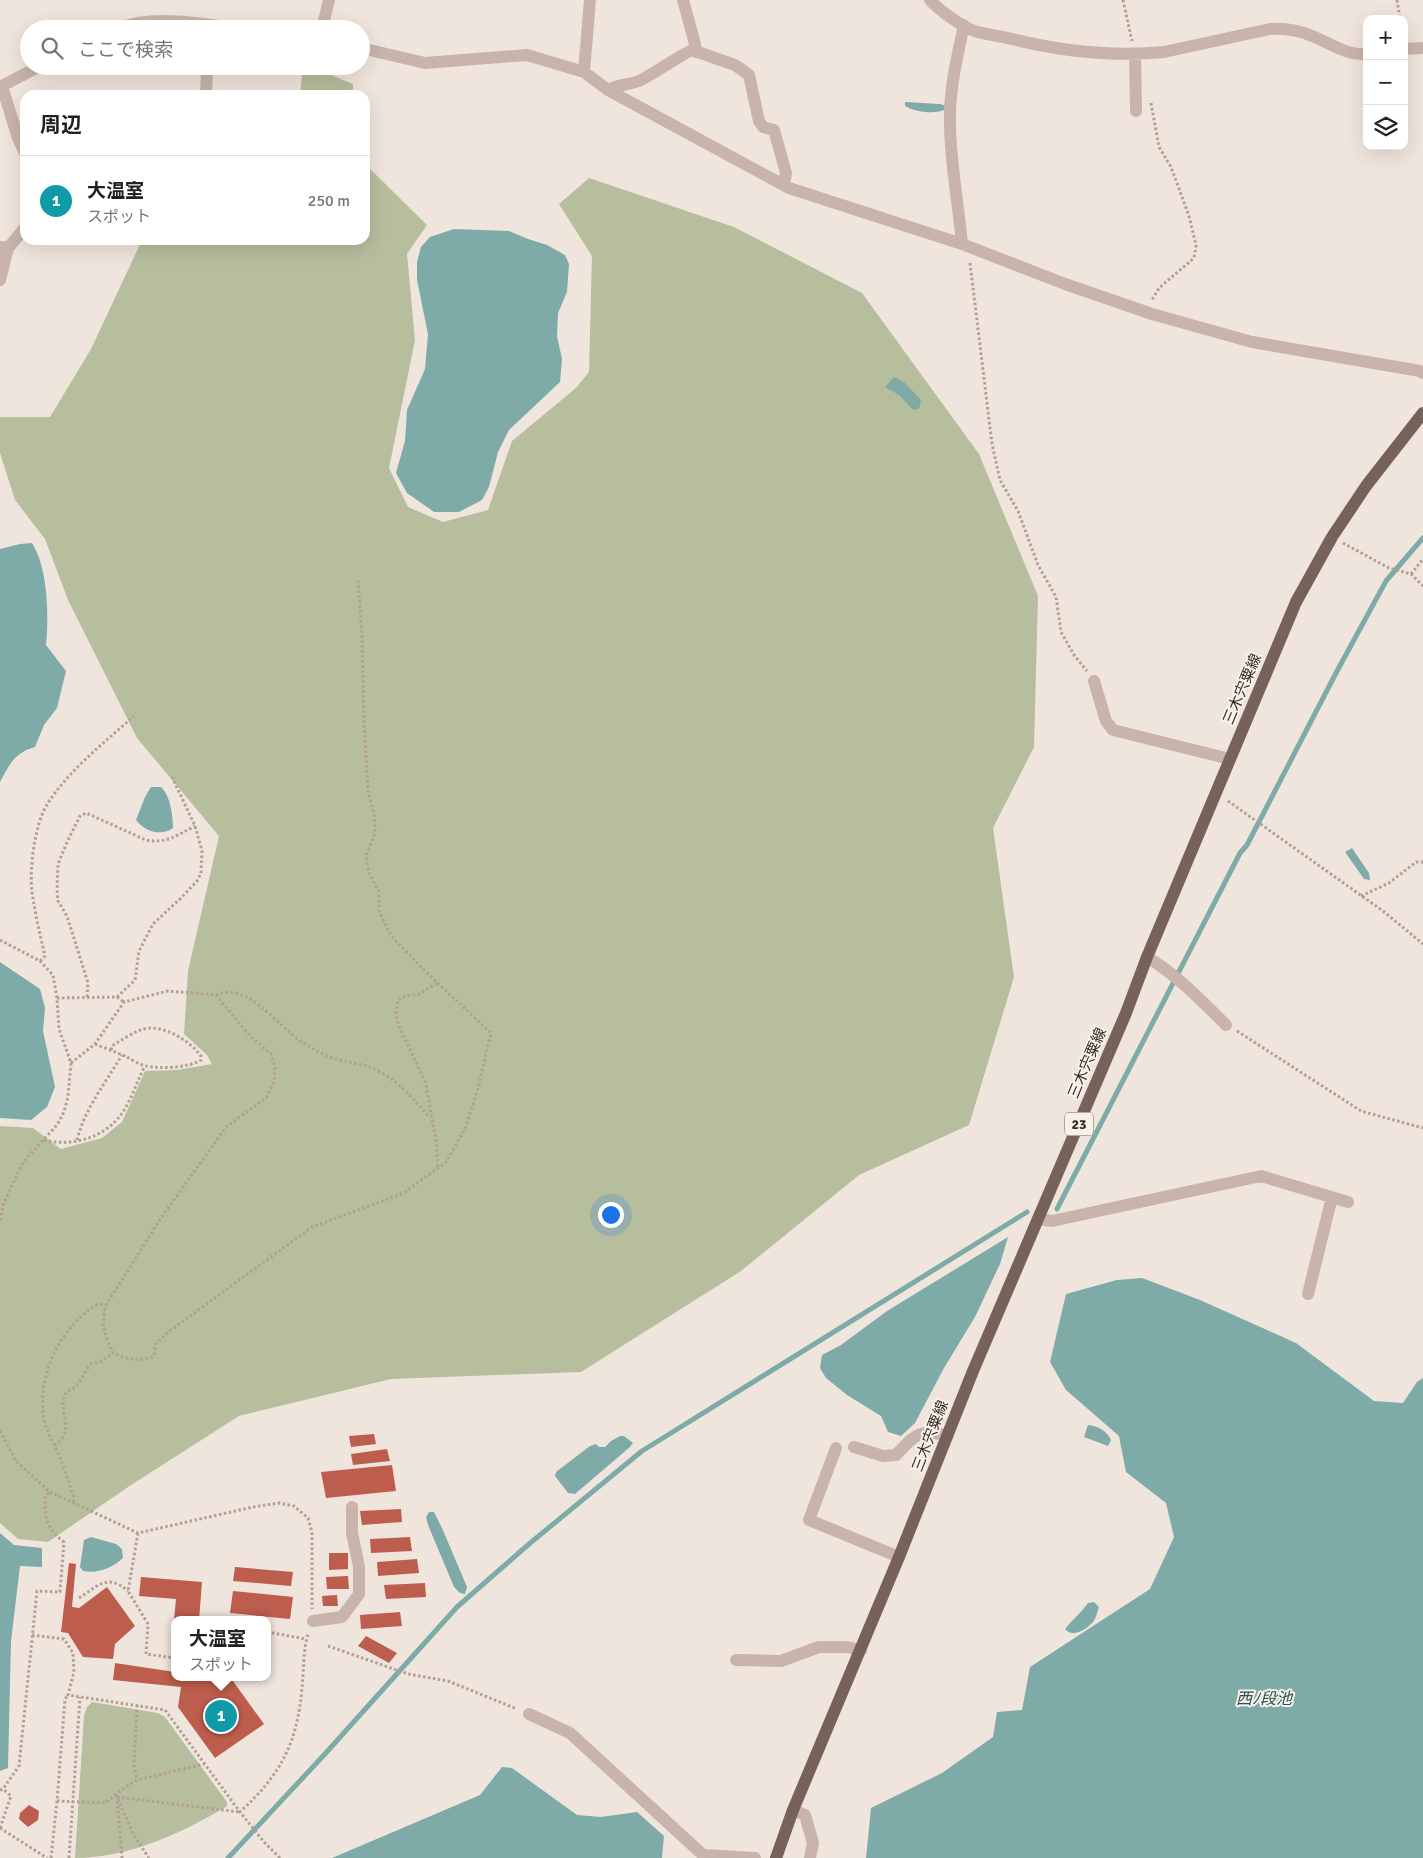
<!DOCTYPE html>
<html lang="ja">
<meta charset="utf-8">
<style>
:root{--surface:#fff;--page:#f2f2f2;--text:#202124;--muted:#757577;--line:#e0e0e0;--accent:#0f766e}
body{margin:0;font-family:Signika,"Noto Sans JP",sans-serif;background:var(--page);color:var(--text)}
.controls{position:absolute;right:15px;top:15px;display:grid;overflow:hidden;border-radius:10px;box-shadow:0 5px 20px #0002}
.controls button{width:45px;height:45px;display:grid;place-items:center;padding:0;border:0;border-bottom:1px solid var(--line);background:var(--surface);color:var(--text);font:25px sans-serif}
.you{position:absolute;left:610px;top:1214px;width:18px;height:18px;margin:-12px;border:4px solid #fff;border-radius:50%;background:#1a73e8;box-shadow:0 0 0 8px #1a73e833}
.badge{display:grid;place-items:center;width:32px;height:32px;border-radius:50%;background:var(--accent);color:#fff;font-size:16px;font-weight:700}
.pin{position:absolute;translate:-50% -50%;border:2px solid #fff;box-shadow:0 1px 5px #0006}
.popup{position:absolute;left:171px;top:1616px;width:100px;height:65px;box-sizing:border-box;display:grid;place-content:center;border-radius:10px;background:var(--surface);filter:drop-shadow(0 1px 4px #0005);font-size:16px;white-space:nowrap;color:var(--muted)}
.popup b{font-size:19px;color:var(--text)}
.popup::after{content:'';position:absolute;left:50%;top:100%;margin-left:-10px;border:10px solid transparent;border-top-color:var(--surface)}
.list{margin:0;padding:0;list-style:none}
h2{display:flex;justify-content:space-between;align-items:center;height:65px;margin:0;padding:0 20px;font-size:21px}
h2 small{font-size:16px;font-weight:400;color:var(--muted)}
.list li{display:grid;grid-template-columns:32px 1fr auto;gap:15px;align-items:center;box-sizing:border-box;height:90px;padding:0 20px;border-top:1px solid var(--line)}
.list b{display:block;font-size:19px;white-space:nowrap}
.list p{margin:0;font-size:16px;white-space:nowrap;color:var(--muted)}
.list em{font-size:16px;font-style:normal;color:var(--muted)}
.icon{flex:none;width:28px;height:28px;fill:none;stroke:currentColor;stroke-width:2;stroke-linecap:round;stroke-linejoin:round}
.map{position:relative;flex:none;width:1423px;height:1858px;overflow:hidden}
.search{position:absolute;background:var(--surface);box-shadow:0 5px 20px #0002;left:20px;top:20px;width:350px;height:55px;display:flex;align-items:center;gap:12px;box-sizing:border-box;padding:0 18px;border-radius:28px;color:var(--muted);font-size:19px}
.panel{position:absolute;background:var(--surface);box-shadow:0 5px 20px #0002;left:20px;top:90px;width:350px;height:155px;border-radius:15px}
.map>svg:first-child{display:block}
.green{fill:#b7be9e}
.water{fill:#7eaba8}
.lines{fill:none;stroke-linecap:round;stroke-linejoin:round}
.stream{stroke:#7eaba8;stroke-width:5}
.building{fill:#bd5d4e}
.path{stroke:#b39e94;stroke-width:3;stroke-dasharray:2.5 2.5;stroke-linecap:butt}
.minor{stroke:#c8b4aa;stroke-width:12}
.major{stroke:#76615b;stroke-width:12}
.labels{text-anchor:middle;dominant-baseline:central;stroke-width:4;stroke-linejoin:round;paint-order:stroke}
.shield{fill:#f8f0e9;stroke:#706663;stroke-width:1}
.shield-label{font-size:14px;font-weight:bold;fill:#352b29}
.street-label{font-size:15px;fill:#352b29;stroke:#f8f0e9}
.water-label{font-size:16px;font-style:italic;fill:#215452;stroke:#f8f0e9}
</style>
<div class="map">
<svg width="1423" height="1858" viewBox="0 0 1423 1858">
<rect width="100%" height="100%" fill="#f0e5dd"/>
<path class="green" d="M303 66H309L353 84V95H300Z
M365 164 427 225 407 254 415 340 389 468 408 507 443 522 488 510 512 441 576 388 589 372 592 256 559 204 589 178 734 227 862 293 979 454 1038 596 1034 747 993 828 1014 977 969 1125 859 1175 741 1271 581 1372 391 1379 239 1416 131 1485 48 1542 18 1539 0 1523V1126L33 1128 61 1149 102 1138 122 1122 145 1071 177 1070 212 1064 207 1055 184 1034 188 971 219 836 137 738 68 600 45 539 15 500 0 453V417H50L91 349 142 240H191L195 245 219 240H365Z
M92 1702 158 1713 165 1717 227 1802V1806C183 1833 128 1858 75 1858L84 1716 87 1707Z"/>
<path class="water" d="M905 102 940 104 946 106V109C936 115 914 112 905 106Z
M454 229 509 231 528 239 547 245 565 255 569 264 567 292 558 313 557 336 562 359 560 382 509 430 498 452 489 487 482 500 459 512H434L407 493 396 473 405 441 407 410 425 369 428 334 417 280V262L421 247 430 237Z
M894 377 905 383 921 400 919 409 913 410 899 395 885 387Z
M32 543C48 569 49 614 46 645L66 671 57 708 44 725 35 747C14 753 10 764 0 782V549L20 544Z
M151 787H161C170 795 173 815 173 828 161 837 144 831 136 820L145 797Z
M1352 848 1369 873 1370 880 1364 879 1345 852Z
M0 962 40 989 45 1008 43 1031 55 1087 47 1107 31 1120 0 1118Z
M1008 1237 1000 1264 975 1317 944 1368 915 1423 901 1436 888 1432 881 1416 847 1395 826 1378 820 1368 822 1355 841 1345 887 1311Z
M1142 1278 1200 1300 1296 1343 1374 1401 1403 1403 1417 1382 1423 1378V1858H866L871 1808 942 1773 993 1737 997 1712 1022 1710 1030 1667 1150 1589 1174 1537 1166 1503 1126 1472 1119 1436 1066 1390 1050 1362 1066 1294 1117 1280Z
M1088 1425C1098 1426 1107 1431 1111 1440L1108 1446 1084 1437Z
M620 1436H624L633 1443 630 1447 575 1494 568 1493 555 1476 556 1472 590 1446 596 1444 599 1447H605L611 1441Z
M429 1512H434L442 1528 467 1587 465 1594 460 1593 454 1587 428 1525 426 1517Z
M0 1533 14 1545 42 1548V1567L20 1566 11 1641 8 1768 0 1771Z
M91 1537 116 1544 122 1549 123 1558C112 1568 98 1574 83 1571L80 1567 84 1540Z
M1094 1602 1099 1607C1097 1612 1096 1619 1093 1622 1086 1630 1072 1638 1065 1629 1072 1620 1081 1613 1088 1603Z
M502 1767 512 1768 577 1815 601 1817 637 1812 664 1836 662 1858H332L480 1795Z"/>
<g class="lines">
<path class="stream" d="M1057 1209 1240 853 1247 845 1336 673 1386 581 1423 538
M228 1858 324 1755 457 1607 529 1544 642 1451 1027 1212"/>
</g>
<path class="building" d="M374 1434 376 1444 351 1447 349 1436Z
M387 1449 390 1461 353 1465 351 1454Z
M392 1465 396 1491 326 1498 321 1472Z
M401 1509 402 1522 362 1525 360 1511Z
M410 1537 412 1551 371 1553 370 1539Z
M329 1553H348V1569L329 1570Z
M417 1559 419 1573 378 1576 377 1562Z
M69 1563 76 1564 72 1607 79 1608 107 1587 135 1626 115 1644 113 1659 83 1657 68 1633 61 1632Z
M235 1567 293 1572 291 1586 233 1581Z
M348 1576 349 1589H327L326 1577Z
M141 1577 202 1582 199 1620H174L176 1599 139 1596Z
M425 1583 426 1597 386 1599 384 1585Z
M233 1591 293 1597 290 1619 230 1613Z
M337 1595 338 1606H323L322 1596Z
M400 1612 402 1626 361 1629 360 1615Z
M173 1625H175V1647L171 1646Z
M366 1636 397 1653 389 1663 358 1646Z
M115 1663 175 1672V1677H230L264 1724 215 1758 178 1707 181 1687 113 1680Z
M29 1805 39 1811 38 1820 28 1827 19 1819 20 1813Z"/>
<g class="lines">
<path class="path" d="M1123 0 1132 41
M1397 0 1400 19
M1151 103 1159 147 1171 167 1189 216 1196 245 1194 258 1159 288 1152 300
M970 263 992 444 1000 480 1018 511 1038 565 1056 597 1061 632 1074 655 1087 671
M1343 543 1389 568 1411 574 1423 586
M1411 574 1423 559
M1228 801 1383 911 1423 944
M1361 896 1389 883 1416 862H1423
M0 940 40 961 53 975 57 998 59 1029 71 1063 68 1097 64 1112 57 1125 23 1162 3 1205 0 1222
M40 961 45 956C40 935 35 913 32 892 29 869 35 822 48 803 69 770 105 742 134 716
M437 983 419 994 402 997 398 1000 396 1013 398 1024 426 1084 436 1140 438 1168
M216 995C248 981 277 1026 302 1042 311 1048 325 1056 336 1059 351 1063 366 1064 380 1072 401 1083 415 1101 430 1118
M87 997 88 983 67 916 58 901 57 889 58 864 68 840 80 816 86 813 146 840C167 844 177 835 195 826
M117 997 135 980 139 951 153 924 181 898 197 881 201 873 202 851 195 826 172 777
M57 998 117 997 124 1002
M1237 1031 1361 1111 1423 1128
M95 1044C105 1048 115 1052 125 1056 131 1059 139 1065 146 1066 161 1069 188 1068 201 1060V1056C189 1040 163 1024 143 1029 136 1031 118 1042 112 1046L111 1051
M71 1063 95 1044 124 1002 168 991 216 995 250 1036 271 1054 275 1067 274 1082 266 1098 226 1127 161 1218 106 1305C101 1325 104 1334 113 1353 127 1359 139 1362 154 1356L156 1344 168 1332 312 1227 404 1193 446 1162 465 1129 477 1092 491 1033 428 974 391 936 379 911V892L369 873 366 856 375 833 374 814 368 791 364 723 362 635 358 580
M44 1140C76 1148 112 1135 127 1105 134 1092 138 1079 145 1066
M77 1140C84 1110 106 1082 122 1055
M0 1431 16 1461 50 1492 138 1533 253 1507 279 1503 294 1506 308 1518 312 1532V1609
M54 1445C76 1433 59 1413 64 1397 66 1391 71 1390 75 1387 82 1381 85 1370 91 1364L102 1361 113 1353
M73 1502 74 1498C69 1482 64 1467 57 1451 54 1444 50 1437 47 1430 32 1384 57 1329 98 1304L106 1305
M138 1533 128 1591 148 1624 146 1654 175 1658
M79 1598C98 1586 107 1573 128 1591
M267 1632 306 1639
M32 1635 64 1639 73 1653 74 1672 68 1695 165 1710 240 1812
M328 1646 408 1674 448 1681 517 1709
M137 1705 134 1766 137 1780
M0 1790 3 1789 19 1766 37 1591 60 1592 64 1542C46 1529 45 1517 45 1496L50 1492
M117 1796 122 1858
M117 1797 240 1812
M118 1799 133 1834 149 1858
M57 1801 105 1803 127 1786 137 1780 204 1764
M0 1828 47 1858
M0 1828 11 1796 3 1789
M51 1858 57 1801 65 1699 68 1695
M69 1858 80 1697
M280 1858 264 1842 240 1812C281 1774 297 1744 302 1688 304 1671 303 1650 308 1634"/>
<path class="minor" d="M683 0 695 44 696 52
M930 0C939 10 961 26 974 31 985 34 997 36 1008 38 1059 51 1112 57 1164 52L1270 29C1284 28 1298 30 1312 36 1330 43 1347 56 1367 54
M117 29C152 14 205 24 242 29
M322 29 329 0
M361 48 425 63 527 55 584 72 608 90 789 188 962 244 1065 284 1152 314 1252 342 1420 371 1423 373
M1404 49 1423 48
M1135 54 1136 111
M584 72 590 0
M2 86 18 138 25 153
M0 87 40 66
M608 90C618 84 631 85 641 80 658 71 674 59 692 50L735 65 749 75 759 121 763 127 774 130 786 173 784 185
M206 95 207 66
M962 244C958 200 949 155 950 111 951 82 958 53 964 25
M0 247 8 248 0 280
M8 248 25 228
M1094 681 1106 721 1113 730 1230 759
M1147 957C1177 975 1201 1000 1226 1025
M1038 1219 1052 1221 1261 1176 1348 1202
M1308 1294 1332 1197
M854 1447 883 1456 896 1455C917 1433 917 1430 948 1435
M836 1448 809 1520 899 1557
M313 1621 342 1617 359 1594V1567L352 1533V1507
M736 1660 781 1661 819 1647H847L861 1650
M529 1714 570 1733 703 1855 755 1858
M793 1810 805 1815 813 1843 810 1858"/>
<path class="major" d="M776 1858 793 1810 899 1557 973 1371 1126 1013 1147 957 1296 602 1332 537 1366 486 1423 413"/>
</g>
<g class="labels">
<rect class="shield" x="1065" y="1112.5" width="28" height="23" rx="4"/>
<g class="shield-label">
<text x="1079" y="1124">23</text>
</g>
<g class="street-label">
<text transform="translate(1242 689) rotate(-67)">三木宍粟線</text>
<text transform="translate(1087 1063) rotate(-67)">三木宍粟線</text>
<text transform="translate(930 1436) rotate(-69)">三木宍粟線</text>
</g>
<g class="water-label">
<text x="1264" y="1699">西ﾉ段池</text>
</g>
</g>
</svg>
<div class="controls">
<button>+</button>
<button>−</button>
<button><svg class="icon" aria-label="layers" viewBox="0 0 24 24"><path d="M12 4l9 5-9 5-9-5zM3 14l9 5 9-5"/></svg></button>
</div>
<div class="you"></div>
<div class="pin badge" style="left:221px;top:1716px;background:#0f9aa8">1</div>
<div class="popup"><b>大温室</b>スポット</div>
<div class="search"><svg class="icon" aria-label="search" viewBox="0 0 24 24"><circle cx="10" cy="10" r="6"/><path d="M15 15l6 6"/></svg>ここで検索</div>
<section class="panel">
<h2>周辺<small></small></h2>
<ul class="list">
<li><span class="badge" style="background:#0f9aa8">1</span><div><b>大温室</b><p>スポット</p></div><em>250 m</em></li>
</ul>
</section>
</div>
